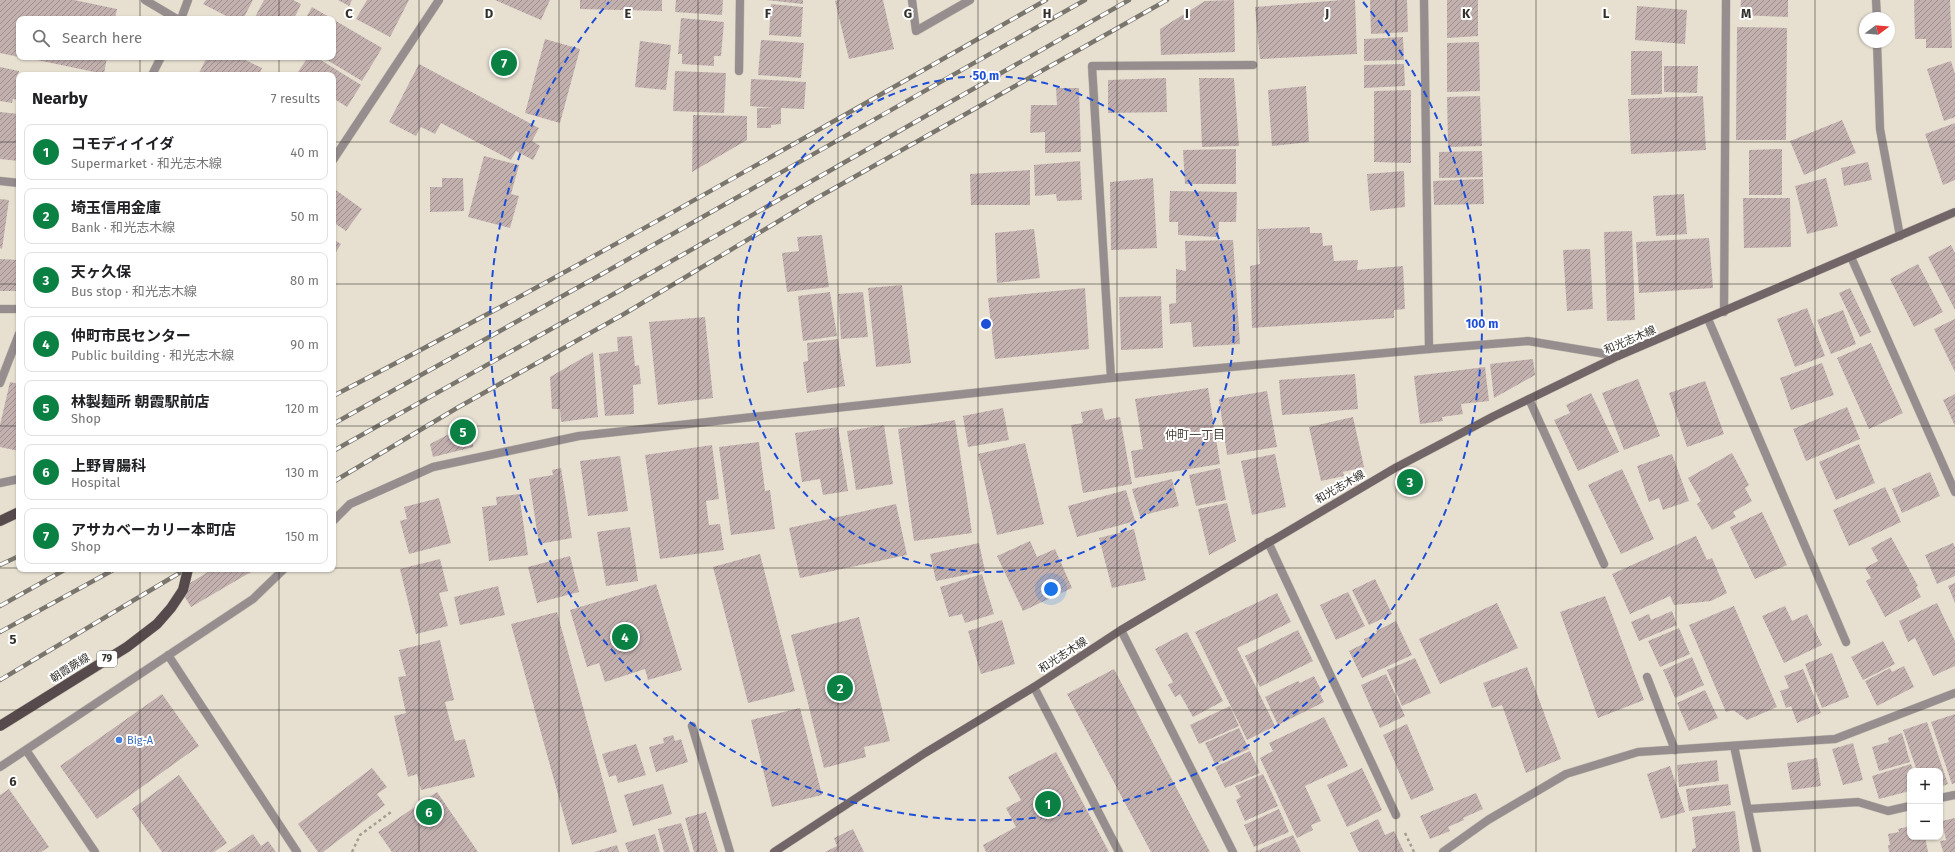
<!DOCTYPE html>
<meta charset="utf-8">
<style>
:root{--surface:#fff;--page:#f6f6f6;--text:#202124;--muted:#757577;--line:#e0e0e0;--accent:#0b8043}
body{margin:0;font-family:"Fira Sans","Noto Sans JP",sans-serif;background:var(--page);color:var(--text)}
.controls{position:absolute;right:12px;bottom:12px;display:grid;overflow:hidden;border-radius:8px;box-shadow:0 1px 3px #0004}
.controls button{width:36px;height:36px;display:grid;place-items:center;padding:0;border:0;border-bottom:1px solid var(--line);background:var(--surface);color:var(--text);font:20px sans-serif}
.compass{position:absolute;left:1859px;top:12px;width:36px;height:36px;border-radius:50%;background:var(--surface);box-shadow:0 1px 3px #0004;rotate:74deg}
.you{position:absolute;left:1051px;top:589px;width:14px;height:14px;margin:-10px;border:3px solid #fff;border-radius:50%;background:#1a73e8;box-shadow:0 0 0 6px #1a73e833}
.badge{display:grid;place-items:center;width:26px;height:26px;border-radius:50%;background:var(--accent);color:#fff;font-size:13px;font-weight:700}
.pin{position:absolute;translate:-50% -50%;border:2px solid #fff;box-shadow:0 1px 4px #0006}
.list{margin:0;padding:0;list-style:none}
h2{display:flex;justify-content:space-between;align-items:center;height:52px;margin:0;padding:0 16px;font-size:17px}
h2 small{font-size:13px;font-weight:400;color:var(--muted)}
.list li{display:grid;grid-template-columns:26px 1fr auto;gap:12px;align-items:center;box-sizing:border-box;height:56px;margin:0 8px 8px;padding:0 8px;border:1px solid var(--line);border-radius:8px}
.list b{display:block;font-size:15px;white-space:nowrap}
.list p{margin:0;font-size:13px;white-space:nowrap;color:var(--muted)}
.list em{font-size:13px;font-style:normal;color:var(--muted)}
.icon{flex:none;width:22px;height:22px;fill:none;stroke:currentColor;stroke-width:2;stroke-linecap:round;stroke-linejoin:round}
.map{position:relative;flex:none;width:1955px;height:852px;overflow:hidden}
.search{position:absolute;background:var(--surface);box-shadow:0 1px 3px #0004;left:16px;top:16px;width:320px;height:44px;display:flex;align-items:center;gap:10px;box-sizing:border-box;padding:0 14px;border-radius:8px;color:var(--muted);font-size:15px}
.panel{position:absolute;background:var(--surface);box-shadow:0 1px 3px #0004;left:16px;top:72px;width:320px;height:500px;border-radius:8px}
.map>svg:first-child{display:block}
.building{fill:url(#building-hatch)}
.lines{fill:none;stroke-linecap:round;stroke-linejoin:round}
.service-casing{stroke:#c3bdb0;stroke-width:9}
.minor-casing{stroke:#c3bdb0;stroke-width:9}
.secondary-casing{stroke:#c3bdb0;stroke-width:9}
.primary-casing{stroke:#c3bdb0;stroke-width:11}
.path{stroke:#a39d92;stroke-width:2.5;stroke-dasharray:3 3;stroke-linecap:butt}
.service{stroke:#958d8e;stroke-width:8}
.minor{stroke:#958d8e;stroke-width:8}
.secondary{stroke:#716567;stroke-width:8}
.primary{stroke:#574a4c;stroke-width:10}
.rail-casing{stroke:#7b766d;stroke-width:4.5}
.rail{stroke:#fff;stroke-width:3;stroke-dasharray:9;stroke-linecap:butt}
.primary-bridge-casing{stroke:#c3bdb0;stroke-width:11;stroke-linecap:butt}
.primary-bridge{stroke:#574a4c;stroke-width:10}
.grid{fill:none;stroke:#33302a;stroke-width:1;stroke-opacity:0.55}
.ring{fill:none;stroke:#1d4ed8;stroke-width:2;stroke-dasharray:7 5}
.shop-dot{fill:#3f7fe0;stroke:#fff;stroke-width:1.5}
.labels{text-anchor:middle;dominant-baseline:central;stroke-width:4;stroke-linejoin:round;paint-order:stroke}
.shield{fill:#fff;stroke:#706e6a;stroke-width:1}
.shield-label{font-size:10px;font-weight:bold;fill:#33302a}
.street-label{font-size:11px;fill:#33302a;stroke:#fff}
.shop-label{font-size:11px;fill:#366cbe;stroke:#fff;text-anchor:start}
.neighbourhood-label{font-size:12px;fill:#494337;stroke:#fff}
.grid-label{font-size:13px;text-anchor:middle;font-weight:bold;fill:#33302a;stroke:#fff;stroke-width:4;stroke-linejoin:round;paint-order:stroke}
.centre{fill:#1d4ed8;stroke:#fff;stroke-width:2}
.ring-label{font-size:12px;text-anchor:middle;font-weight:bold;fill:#1d4ed8;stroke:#fff;stroke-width:4;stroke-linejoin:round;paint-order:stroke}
</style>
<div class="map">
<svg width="1955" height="852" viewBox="0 0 1955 852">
<defs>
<pattern id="building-hatch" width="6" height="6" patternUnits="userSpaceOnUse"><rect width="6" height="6" fill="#c2b0af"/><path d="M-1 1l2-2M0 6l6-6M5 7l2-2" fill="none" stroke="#9e908f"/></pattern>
</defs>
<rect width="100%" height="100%" fill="#e7e0d1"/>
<path class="building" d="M0 0H74L117 9 115 19H19V57L0 53Z
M206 0H253L243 19H232L203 4Z
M264 0H293L301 4 294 19H254Z
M338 0H352L349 6Z
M367 0H409L390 37 356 19Z
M495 0H550L541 20Z
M580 0H662V11L580 9Z
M676 0H723L722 15 675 12Z
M766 0H803V4Z
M838 0H883L894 49 849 59 835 1Z
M1234 0 1235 52 1161 55 1160 29 1205 1Z
M1342 0H1355L1357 54 1260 59 1255 7Z
M1370 0H1407L1408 32 1371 34Z
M1447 0H1478V36L1447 38Z
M1741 0H1788V17L1740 15Z
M1914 0H1950L1952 48H1926V39H1915Z
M771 4 803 7 801 37 769 35Z
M1637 6 1687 10 1685 44 1635 40Z
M312 7 382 48 362 81 322 57H333V19H305Z
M681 18 724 22 721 56H714V66L682 64V54H678Z
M1737 27 1787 28 1786 140H1736Z
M1403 37 1404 60 1364 61V39Z
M545 39 580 49 560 123 525 113Z
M761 40 804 43 801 78 758 75Z
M640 41 671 45 666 90 635 87Z
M1479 42 1480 91 1447 92V43Z
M1631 51H1662V94L1631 95Z
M23 57H107L104 74Z
M207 57H239L262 68 259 75H198Z
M308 57H316L361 85 347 107 333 98V75H296Z
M1951 61 1955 74V117L1944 121 1927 69Z
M419 64 539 128 532 141 540 146 533 160 516 151 511 160 441 123 435 134 421 127 416 136 389 122Z
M1404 64 1405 86 1364 88V65Z
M1664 66H1698L1697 93 1664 92Z
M0 67 19 71 16 84H19V100L13 99 12 103 0 101Z
M675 71 726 73 724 113 673 111Z
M1166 78 1167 112 1108 113V80Z
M1199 78H1234L1239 146 1202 147Z
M751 79 806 82 804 109 781 108V124L771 125V128H757V108H774L750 106Z
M1306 86 1309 142 1272 146 1268 90Z
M1056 88H1079L1081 152 1045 153V132L1030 133 1031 105H1057Z
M1411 90V163L1374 162V91Z
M1480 96 1482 146 1448 147 1447 97Z
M1703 96 1706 150 1631 154 1628 99Z
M0 112 19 114V161L0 159Z
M693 115 747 116V140L692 172Z
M1842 120 1856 153 1804 175 1790 141Z
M1955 123V180L1943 185 1925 134Z
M1236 149V184H1185L1183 150Z
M1782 149V195H1749V150Z
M1482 151 1483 177 1439 178V152Z
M484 156 519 165 511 194 519 196 510 228 468 217Z
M1080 161 1082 200 1057 201 1056 194 1035 196 1034 165Z
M1868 162 1872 180 1844 186 1841 168Z
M1030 170V205H971L970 174Z
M1404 171 1405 207 1370 211 1367 174Z
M442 178H463L464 211 430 212V187H442Z
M1153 178 1157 248 1111 250 1110 182Z
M1826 178 1838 226 1807 234 1795 186Z
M1483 179 1484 204 1434 205 1433 181Z
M333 188 362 209 346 231 333 222Z
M1170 191 1237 192 1236 222H1219L1218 237 1178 235V222H1169Z
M1684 194 1687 234 1656 236 1653 196Z
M1743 198H1790L1791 247 1744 248Z
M0 199 9 200 2 249 0 248Z
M1310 227V233H1322L1323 246 1332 245 1334 261 1358 260 1357 270 1403 266 1405 309 1394 310V318L1252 328 1250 266 1260 264 1258 229Z
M1034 229 1040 278 997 283 995 233Z
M1632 231 1635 320 1607 321 1604 232Z
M822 235 829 287 787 292 782 253 799 251 797 237Z
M1709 238 1713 288 1639 293 1636 242Z
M333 239 341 244 333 257Z
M1233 240 1240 344 1193 347 1191 322 1170 324 1169 304 1176 303V269L1186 271 1185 241Z
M1951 245 1955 253V310L1928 257Z
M1590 249 1593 309 1567 311 1563 250Z
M0 259 19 260V291H0Z
M1918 264 1943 312 1914 327 1890 279Z
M902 285 911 363 876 367 868 288Z
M1085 288 1089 349 995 359 988 298Z
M1850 288 1871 332 1860 337 1839 293Z
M830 292 837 336 803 341 798 296Z
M863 292 868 337 841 339 838 294Z
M1161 296 1163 348 1121 350 1119 297Z
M1807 308 1825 356 1795 367 1777 319Z
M1843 310 1856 344 1831 354 1817 320Z
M705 317 713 398 658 405 649 322Z
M1955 319V372L1934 329Z
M632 336 635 366 639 365 641 384 633 385 634 414 605 416 599 354 618 351 617 337Z
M838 339 845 386 807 393 803 362 808 361 807 343Z
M1871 343 1903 413 1869 429 1837 358Z
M593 352 598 417 561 422 560 409H552L550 377Z
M1533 359 1535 375 1494 398 1490 364Z
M1822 363 1834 395 1791 410 1780 378Z
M1485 367 1489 401 1461 404 1463 414 1442 417 1443 421 1420 424 1414 376Z
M1355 374 1358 409 1282 415 1279 380Z
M1638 379 1660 436 1624 450 1602 393Z
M1705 381 1724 434 1687 447 1669 393Z
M10 382 19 384V451L0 447V425Z
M1208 388 1220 464 1135 478 1131 451 1143 449 1135 399Z
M1267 391 1277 447 1227 455 1219 399Z
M1591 393 1619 452 1578 471 1554 420 1570 413 1566 405Z
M1955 394V426L1943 400Z
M1847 407 1860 439 1806 461 1793 429Z
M1003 408 1009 440 968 447 963 416Z
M1102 408 1105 420 1120 417 1132 484 1083 493 1071 425 1083 423 1081 412Z
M1353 417 1364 467 1343 472 1344 476 1321 481 1309 427Z
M955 420 972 533 914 541 898 429Z
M474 421 473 447 433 457 430 444Z
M884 425 893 484 856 490 847 431Z
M838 427 848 491 823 495 820 479 802 482 795 433Z
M759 442 765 491 770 490 775 529 731 535 719 447Z
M1025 443 1044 524 997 535 978 454Z
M1859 444 1875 483 1836 500 1819 462Z
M712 445 719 499 706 501 709 525 720 524 724 550 660 559 645 455Z
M1732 453 1749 485 1745 488 1752 501 1733 512 1736 517 1712 530 1697 504 1701 501 1688 478Z
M1275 454 1286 507 1252 515 1241 461Z
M1672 454 1689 501 1663 510 1659 498 1649 502 1637 466Z
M620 456 628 511 588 516 580 461Z
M561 468 572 538 539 544 529 479 553 475 552 470Z
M1220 468 1226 500 1196 506 1189 475Z
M1622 469 1654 539 1621 554 1588 485Z
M1930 472 1940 496 1902 513 1892 489Z
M1172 479 1179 506 1140 516 1132 489Z
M1885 487 1901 522 1849 546 1833 510Z
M1126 490 1135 521 1077 537 1068 506Z
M519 494 528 555 489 561 482 507 497 505 496 497Z
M439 498 451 543 409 554 400 521 407 519 404 507Z
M1227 503 1236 541 1209 555 1198 509Z
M896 504 907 555 800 578 789 528Z
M1762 512 1787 565 1755 579 1730 527Z
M630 527 638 581 606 586 597 532Z
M1134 529 1146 580 1112 588 1099 538Z
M1696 536 1707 560 1712 558 1727 593 1711 601 1674 605 1670 596 1630 614 1612 574Z
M1891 537 1918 586 1916 587 1921 597 1885 617 1866 581 1871 578 1865 568 1878 561 1871 548Z
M1030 541 1037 557 1055 549 1072 588 1023 611 997 556Z
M979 543 985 571 936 581 930 554Z
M1953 543 1955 547V576L1937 584 1925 555Z
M760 554 795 691 748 703 713 567Z
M570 556 579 592 537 603 528 567Z
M440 559 448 591 439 593 448 626 416 634 400 569Z
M213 569H256L191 607 180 589Z
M982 574 994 614 965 623 962 614 949 617 940 587Z
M1375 579 1392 614 1369 625 1352 590Z
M1955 583V603L1948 586Z
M656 584 682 670 648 680 645 669 605 682 599 663 587 667 570 610Z
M498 586 505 615 460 625 454 597Z
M1348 592 1365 626 1336 640 1320 605Z
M1277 593 1291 622 1237 648 1275 726 1247 740 1195 632Z
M1605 596 1644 700 1598 718 1560 612Z
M1497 603 1518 648 1440 684 1419 639Z
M1937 603 1955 641V666L1933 676 1915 638 1908 642 1899 621Z
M1734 606 1777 707 1747 720 1733 710 1726 712 1689 625Z
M1785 606 1792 621 1807 614 1822 645 1784 663 1762 616Z
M1672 611 1677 625 1639 641 1631 622 1649 614 1651 620Z
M557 612 617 832 572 845 511 624Z
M859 617 890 741 864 747 866 757 824 768 791 635Z
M1002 620 1015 664 981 674 968 631Z
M1396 621 1412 655 1362 678 1349 651 1365 643 1364 639 1377 633 1376 631Z
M1679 628 1690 654 1660 667 1648 641Z
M1298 630 1313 661 1260 687 1245 656Z
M1187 632 1223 701 1193 717 1180 694 1175 697 1168 685 1173 682 1155 649Z
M440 640 454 700 445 702 455 741 465 739 475 777 421 790 417 774 408 777 394 716 406 713 398 677 406 676 399 650Z
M1883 641 1895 664 1863 680 1851 657Z
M1832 653 1849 697 1822 708 1805 664Z
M1692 657 1704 685 1675 698 1663 670Z
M1415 658 1431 693 1402 706 1387 670Z
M1904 666 1914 687 1877 706 1865 681 1890 668 1892 672Z
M1527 667 1561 759 1526 773 1502 705 1492 708 1483 683Z
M1114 669 1210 852H1151L1067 694Z
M1803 669 1821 713 1797 723 1791 706 1786 708 1780 691 1789 688 1784 676Z
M1386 674 1405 716 1380 728 1361 685Z
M1314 676 1322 692 1320 694 1324 702 1278 725 1265 697 1298 681 1300 683Z
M1705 690 1718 718 1689 731 1677 703Z
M162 694 199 746 97 819 60 766Z
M1230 706 1239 726 1199 744 1190 725Z
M800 708 822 795 772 807 751 720Z
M1955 714V783L1952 784 1931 722Z
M1324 717 1348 766 1305 786 1321 821 1311 825 1313 830 1297 838 1260 758 1273 751 1269 743Z
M1927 722 1948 784 1940 787V771H1917L1903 730Z
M1407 724 1434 790 1411 800 1383 735Z
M1239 728 1249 749 1215 764 1205 743Z
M1902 733 1910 762 1879 771 1872 747 1889 742 1888 738Z
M673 735 675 741 681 739 688 762 656 772 649 747 664 743 663 738Z
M1853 743 1863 780 1843 785 1832 749Z
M636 744 646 775 618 783 616 775 609 777 602 754Z
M1250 751 1260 773 1225 788 1215 767Z
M1056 752 1109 852H986L983 845 1016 827 1006 808 1021 800 1008 777Z
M1817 758 1821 786 1792 790 1787 763Z
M1717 760 1719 781 1679 787 1677 765Z
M1911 764 1914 771H1910V791L1879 799 1872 776Z
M1670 766 1685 812 1661 819 1647 774Z
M372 768 387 787 377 794 385 805 323 852H318L298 824Z
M1362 768 1382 810 1347 827 1327 785Z
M1263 774 1278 806 1245 821 1236 800 1241 797 1235 786Z
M179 775 227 843 214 852H162L132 809Z
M663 784 672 814 633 826 624 795Z
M1728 784 1731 805 1689 811 1686 789Z
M9 789 49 847 41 852H0V795Z
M437 792 478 852H392L378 832Z
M1476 793 1483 809 1463 818 1464 820 1448 827 1450 831 1430 839 1420 816Z
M1279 809 1289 832 1254 847 1244 825Z
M1735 811 1740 852H1692V849L1696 848 1692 817Z
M706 812 718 852H694L685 818Z
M1955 818V852H1943L1940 841 1946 840 1942 821Z
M1378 819 1385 835 1394 831 1404 852H1359L1350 833Z
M681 823 690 852H664L658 829Z
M1910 826V837H1925L1928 852H1889L1888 845H1890L1888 834 1899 832 1898 829Z
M853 829 864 852H825L837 846 834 838Z
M253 834 261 846 268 841 276 852H227Z
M655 834 660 852H628L625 843Z
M1293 835 1301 852H1254Z
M617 845 619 852H594Z"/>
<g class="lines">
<g class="service-casing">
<path id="service" d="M1424 0 1429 349
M1876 0 1877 18
M1877 42 1880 129 1900 236
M739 71 740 0
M1724 312 1726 0
M1708 319 1846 642
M1111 378 1092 66 1253 65
M1529 399 1604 564
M1268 542 1396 815
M1121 630 1233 852
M1647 677 1675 750
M1034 687 1119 852
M692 726 730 852
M1734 746 1757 852
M1940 798 1955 795
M1749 809 1858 802 1888 811 1910 806"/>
</g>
<g class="minor-casing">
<path id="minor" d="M145 0 177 19
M912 0 916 31 970 0
M181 19 188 0
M152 75 161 57
M333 160 439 0
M0 181 19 183
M1851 257 1955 492
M0 309H19
M0 383 19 334
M0 483 19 479
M333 521 350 504 433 467 579 436 1111 378 1429 349 1528 341 1618 356
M168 655 297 852
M26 750 95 852
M0 767 253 599 284 569
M1443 852 1488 820 1566 774 1638 752 1835 739 1955 693"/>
</g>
<g class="secondary-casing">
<path id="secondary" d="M774 852 925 753 1034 687 1121 630 1395 468 1494 416 1618 356 1955 212"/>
</g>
<g class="primary-casing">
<path id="primary" d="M0 521 19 512"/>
</g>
<path class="path" d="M1405 833 1414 852
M352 852 360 835 391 812"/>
<use href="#service" class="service"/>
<use href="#minor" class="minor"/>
<use href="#secondary" class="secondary"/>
<use href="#primary" class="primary"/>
<g class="rail-casing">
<path id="rail" d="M333 396C574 271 810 135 1046 0
M333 424 602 274 1085 0
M333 451 619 291 1129 0
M333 482 457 408 624 314 817 198 1167 0
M0 565 19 556
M0 606 66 569
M0 632 115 569
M0 680 186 569"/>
</g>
<use href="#rail" class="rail"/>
<g class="primary-bridge-casing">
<path id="primary-bridge" d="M0 726 127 647 157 624 171 608 183 590 188 569"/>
</g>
<use href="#primary-bridge" class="primary-bridge"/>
</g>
<path class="grid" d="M140 0V19M279 0V19M419 0V852M559 0V852M698 0V852M838 0V852M978 0V852M1117 0V852M1257 0V852M1396 0V852M1536 0V852M1676 0V852M1815 0V852M140 57V75M279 57V75M0 142H19M333 142H1955M0 284H19M333 284H1955M0 426H19M333 426H1955M0 568H19M333 568H1955M140 569V852M279 569V852M0 710H1955"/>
<g class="ring">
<circle cx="986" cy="324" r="248"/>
<path d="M1363 2A496 496 0 1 1 609 2"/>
</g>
<circle class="shop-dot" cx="119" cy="740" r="4"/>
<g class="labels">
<rect class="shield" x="97" y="651" width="20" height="16" rx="3"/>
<g class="shield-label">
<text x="107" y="659">79</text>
</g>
<g class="street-label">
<text transform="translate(1630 340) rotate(-23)">和光志木線</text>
<text transform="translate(1340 487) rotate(-30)">和光志木線</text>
<text transform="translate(1063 655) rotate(-33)">和光志木線</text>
<text transform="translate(70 668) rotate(-32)">朝霞蕨線</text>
</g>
<g class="shop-label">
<text x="127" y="740">Big-A</text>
</g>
<g class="neighbourhood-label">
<text x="1195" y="435">仲町一丁目</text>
</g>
</g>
<g class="grid-label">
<text x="349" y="18">C</text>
<text x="489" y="18">D</text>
<text x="628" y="18">E</text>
<text x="768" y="18">F</text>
<text x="908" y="18">G</text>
<text x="1047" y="18">H</text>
<text x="1187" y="18">I</text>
<text x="1327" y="18">J</text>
<text x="1466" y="18">K</text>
<text x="1606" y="18">L</text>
<text x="1746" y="18">M</text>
<text x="13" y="644">5</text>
<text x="13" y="786">6</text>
</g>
<circle cx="986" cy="324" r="6" class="centre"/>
<g class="ring-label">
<text x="986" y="80">50 m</text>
<text x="1482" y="328">100 m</text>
</g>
</svg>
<div class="controls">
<button>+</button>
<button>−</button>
</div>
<svg class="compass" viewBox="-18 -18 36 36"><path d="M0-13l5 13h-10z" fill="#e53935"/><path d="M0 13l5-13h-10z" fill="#757577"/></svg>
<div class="you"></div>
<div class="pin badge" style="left:1048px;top:804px">1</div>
<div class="pin badge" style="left:840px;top:688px">2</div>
<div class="pin badge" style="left:1410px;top:482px">3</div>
<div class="pin badge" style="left:625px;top:637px">4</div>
<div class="pin badge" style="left:463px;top:432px">5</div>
<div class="pin badge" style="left:429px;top:812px">6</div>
<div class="pin badge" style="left:504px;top:63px">7</div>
<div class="search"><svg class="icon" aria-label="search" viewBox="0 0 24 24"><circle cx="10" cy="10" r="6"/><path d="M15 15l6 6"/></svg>Search here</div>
<section class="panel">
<h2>Nearby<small>7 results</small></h2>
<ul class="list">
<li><span class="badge">1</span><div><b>コモディイイダ</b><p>Supermarket · 和光志木線</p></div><em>40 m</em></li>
<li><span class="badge">2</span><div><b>埼玉信用金庫</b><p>Bank · 和光志木線</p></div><em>50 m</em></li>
<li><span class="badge">3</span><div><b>天ヶ久保</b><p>Bus stop · 和光志木線</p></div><em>80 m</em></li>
<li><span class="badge">4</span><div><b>仲町市民センター</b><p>Public building · 和光志木線</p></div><em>90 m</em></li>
<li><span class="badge">5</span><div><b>林製麺所 朝霞駅前店</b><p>Shop</p></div><em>120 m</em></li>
<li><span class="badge">6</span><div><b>上野胃腸科</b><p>Hospital</p></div><em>130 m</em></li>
<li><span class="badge">7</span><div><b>アサカベーカリー本町店</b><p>Shop</p></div><em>150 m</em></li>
</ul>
</section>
</div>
